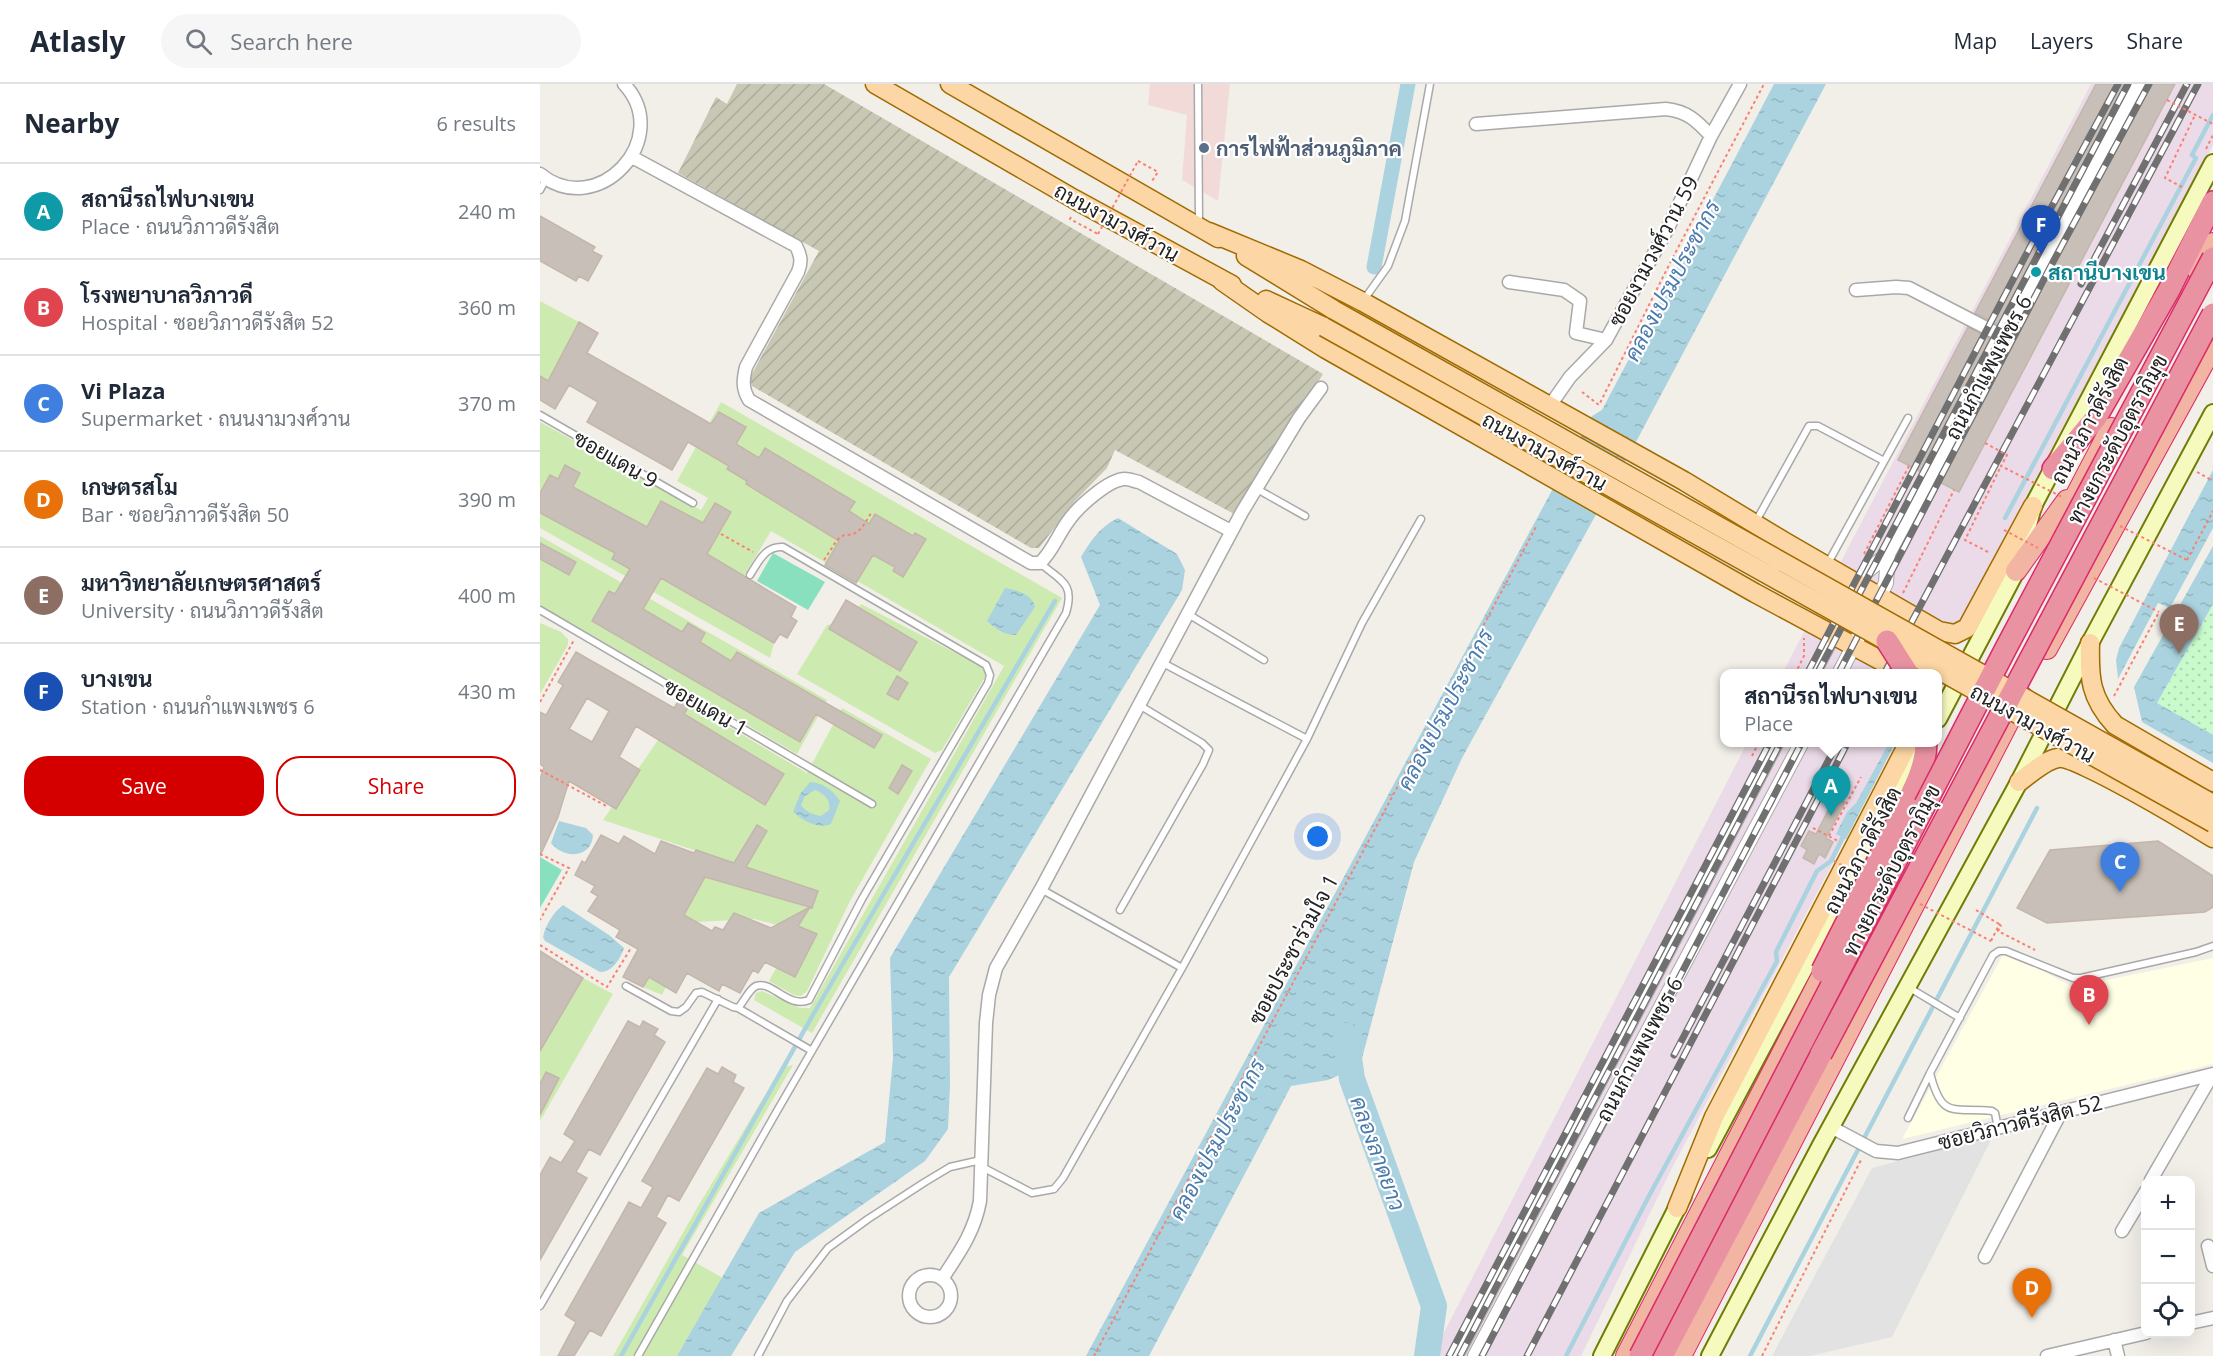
<!DOCTYPE html>
<meta charset="utf-8">
<style>
:root{--surface:#fff;--page:#f6f6f7;--text:#1f2937;--muted:#747a83;--line:#e0e1e3;--accent:#d40000}
body{margin:0;font-family:"Open Sans",Sarabun,sans-serif;background:var(--page);color:var(--text)}
.controls{position:absolute;right:18px;bottom:18px;display:grid;overflow:hidden;border-radius:12px;box-shadow:0 6px 24px #0002}
.controls button{width:54px;height:54px;display:grid;place-items:center;padding:0;border:0;border-bottom:2px solid var(--line);background:var(--surface);color:var(--text);font:30px sans-serif}
.you{position:absolute;left:778px;top:753px;width:21px;height:21px;margin:-15px;border:4px solid #fff;border-radius:50%;background:#1a73e8;box-shadow:0 0 0 9px #1a73e833}
.badge{display:grid;place-items:center;width:39px;height:39px;border-radius:50%;background:var(--accent);color:#fff;font-size:20px;font-weight:700}
.pin{position:absolute;translate:-50% -50px;filter:drop-shadow(0 2px 3px #0008)}
.pin::after{content:'';position:absolute;top:32px;width:21px;height:18px;background:inherit;clip-path:polygon(0 0,100% 0,50% 100%)}
.popup{position:absolute;left:1180px;top:585px;width:222px;height:78px;box-sizing:border-box;display:grid;place-content:center;border-radius:12px;background:var(--surface);filter:drop-shadow(0 2px 4px #0005);font-size:20px;white-space:nowrap;color:var(--muted)}
.popup b{font-size:22px;color:var(--text)}
.popup::after{content:'';position:absolute;left:50%;top:100%;margin-left:-12px;border:12px solid transparent;border-top-color:var(--surface)}
.list{margin:0;padding:0;list-style:none}
h2{display:flex;justify-content:space-between;align-items:center;height:78px;margin:0;padding:0 24px;font-size:26px}
h2 small{font-size:20px;font-weight:400;color:var(--muted)}
.list li{display:grid;grid-template-columns:39px 1fr auto;gap:18px;align-items:center;box-sizing:border-box;height:96px;padding:0 24px;border-top:2px solid var(--line)}
.list b{display:block;font-size:22px;white-space:nowrap}
.list p{margin:0;font-size:20px;white-space:nowrap;color:var(--muted)}
.list em{font-size:20px;font-style:normal;color:var(--muted)}
.actions{display:flex;gap:12px;padding:18px 24px}
.actions a{flex:1;padding:14px 0;border:2px solid var(--accent);border-radius:24px;text-align:center;font-size:21px;color:var(--accent)}
.actions .main{background:var(--accent);color:#fff}
.icon{flex:none;width:33px;height:33px;fill:none;stroke:currentColor;stroke-width:2;stroke-linecap:round;stroke-linejoin:round}
.map{position:relative;flex:none;width:1673px;height:1272px;overflow:hidden}
header{display:flex;align-items:center;gap:36px;box-sizing:border-box;height:84px;padding:0 30px;background:var(--surface);border-bottom:2px solid var(--line)}
header strong{font-size:28px}
nav{display:flex;gap:33px;margin-inline-start:auto;font-size:21px}
.search{width:420px;height:54px;background:var(--page);display:flex;align-items:center;gap:15px;box-sizing:border-box;padding:0 21px;border-radius:33px;color:var(--muted);font-size:22px}
main{display:flex}
aside{flex:1;background:var(--surface)}
.map>svg:first-child{display:block}
.commercial{fill:#f2dad9}
.education{fill:#ffffe5}
.railway{fill:#ebdbe8}
.construction{fill:url(#construction-furrows)}
.grass{fill:#cdebb0}
.park{fill:url(#park-dots)}
.pitch{fill:#88e0be}
.parking{fill:#e2e2e2}
.water{fill:url(#water-ripples);fill-rule:evenodd}
.lines{fill:none;stroke-linecap:round;stroke-linejoin:round}
.stream{stroke:#aad3df;stroke-width:4.5}
.canal{stroke:#aad3df;stroke-width:15}
.river{stroke:#aad3df;stroke-width:26}
.building{fill:#c7bfb8;stroke:#c4b6ab;stroke-width:1.5;fill-rule:evenodd}
.service-casing{stroke:#a9a9a9;stroke-width:9}
.minor-casing{stroke:#a9a9a9;stroke-width:15}
.tertiary-casing{stroke:#a9a9a9;stroke-width:16}
.secondary-casing{stroke:#707d05;stroke-width:20}
.primary-casing{stroke:#a06b00;stroke-width:21}
.trunk-casing{stroke:#dc2a67;stroke-width:22}
.motorway-casing{stroke:#dc2a67;stroke-width:24}
.path{stroke:#fa8072;stroke-width:2;stroke-dasharray:3 3;stroke-linecap:butt}
.service{stroke:#fff;stroke-width:6}
.minor{stroke:#fff;stroke-width:12}
.tertiary{stroke:#fff;stroke-width:14}
.secondary{stroke:#f7fabf;stroke-width:16}
.primary{stroke:#fcd6a4;stroke-width:18}
.trunk{stroke:#f2b4a3;stroke-width:20}
.motorway{stroke:#e892a2;stroke-width:21}
.rail-casing{stroke:#707070;stroke-width:7}
.rail{stroke:#fff;stroke-width:4.5;stroke-dasharray:14;stroke-linecap:butt}
.primary-bridge-casing{stroke:#a06b00;stroke-width:21;stroke-linecap:butt}
.motorway-bridge-casing{stroke:#dc2a67;stroke-width:24;stroke-linecap:butt}
.path-bridge{stroke:#fa8072;stroke-width:2;stroke-dasharray:3 3;stroke-linecap:butt}
.primary-bridge{stroke:#fcd6a4;stroke-width:18}
.motorway-bridge{stroke:#e892a2;stroke-width:21}
.service-dot{fill:#5c6f8a;stroke:#fff;stroke-width:2}
.culture-dot{fill:#0f9aa8;stroke:#fff;stroke-width:2}
.labels{text-anchor:middle;dominant-baseline:central;stroke-width:4.5;stroke-linejoin:round;paint-order:stroke}
.service-label{font-size:21px;font-weight:bold;fill:#4e5e75;stroke:#fff;text-anchor:start}
.street-label{font-size:21px;fill:#222;stroke:#fff}
.culture-label{font-size:21px;font-weight:bold;fill:#0d838f;stroke:#fff;text-anchor:start}
.water-label{font-size:22px;font-style:italic;fill:#4a7aab;stroke:#fff}
</style>
<header>
<strong>Atlasly</strong>
<div class="search"><svg class="icon" aria-label="search" viewBox="0 0 24 24"><circle cx="10" cy="10" r="6"/><path d="M15 15l6 6"/></svg>Search here</div>
<nav><a>Map</a><a>Layers</a><a>Share</a></nav>
</header>
<main>
<aside>
<h2>Nearby<small>6 results</small></h2>
<ul class="list">
<li><span class="badge" style="background:#0f9aa8">A</span><div><b>สถานีรถไฟบางเขน</b><p>Place · ถนนวิภาวดีรังสิต</p></div><em>240 m</em></li>
<li><span class="badge" style="background:#e0444e">B</span><div><b>โรงพยาบาลวิภาวดี</b><p>Hospital · ซอยวิภาวดีรังสิต 52</p></div><em>360 m</em></li>
<li><span class="badge" style="background:#3f7fe0">C</span><div><b>Vi Plaza</b><p>Supermarket · ถนนงามวงศ์วาน</p></div><em>370 m</em></li>
<li><span class="badge" style="background:#e8710a">D</span><div><b>เกษตรสโม</b><p>Bar · ซอยวิภาวดีรังสิต 50</p></div><em>390 m</em></li>
<li><span class="badge" style="background:#8d6e63">E</span><div><b>มหาวิทยาลัยเกษตรศาสตร์</b><p>University · ถนนวิภาวดีรังสิต</p></div><em>400 m</em></li>
<li><span class="badge" style="background:#1a4fb4">F</span><div><b>บางเขน</b><p>Station · ถนนกำแพงเพชร 6</p></div><em>430 m</em></li>
</ul>
<div class="actions"><a class="main">Save</a><a>Share</a></div>
</aside>
<div class="map">
<svg width="1673" height="1272" viewBox="0 0 1673 1272">
<defs>
<pattern id="construction-furrows" width="10" height="10" patternUnits="userSpaceOnUse" patternTransform="scale(1.5)"><rect width="10" height="10" fill="#c7c7b4"/><path d="M-1 1l2-2M0 10L10 0M9 11l2-2" fill="none" stroke="#abab9a"/></pattern>
<pattern id="park-dots" width="8" height="8" patternUnits="userSpaceOnUse" patternTransform="scale(1.5)"><rect width="8" height="8" fill="#c8facc"/><path d="M2 2h.1M6 6h.1" fill="none" stroke="#acd6af" stroke-width="1.8" stroke-linecap="round"/></pattern>
<pattern id="water-ripples" width="26" height="14" patternUnits="userSpaceOnUse" patternTransform="scale(1.5)"><rect width="26" height="14" fill="#aad3df"/><path d="M2 4q2-2 4 0t4 0M15 11q2-2 4 0t4 0" fill="none" stroke="#92b5bf"/></pattern>
</defs>
<rect width="100%" height="100%" fill="#f2efe9"/>
<path class="commercial" d="M610 0H690L678 117 642 96 647 31 608 21Z"/>
<path class="education" d="M1465 867 1533 903 1673 874V980L1362 1055Z"/>
<path class="railway" d="M1551 0H1673V61L1392 589 1242 590Z
M1207 659H1356L1131 1086 1041 1272H892Z"/>
<path class="construction" d="M197 0H284L783 290 696 431 575 366 567 384 535 417 499 464H491L212 302 210 295 213 288 279 167 138 89 176 13 187 20Z"/>
<path class="grass" d="M0 217 39 238 8 297 0 292Z
M181 318 522 514 272 949 214 916 216 909 222 907 260 924H270L464 582 231 447 204 492 143 506 234 559 230 574 0 444V338L161 426 168 414 137 397Z
M0 452 287 616 257 670 33 540 0 523Z
M321 520 437 580 445 586V593L402 666 395 669 257 590 287 541 308 538Z
M0 539 21 548 28 555V561L0 610Z
M148 624H157L267 689 302 624 391 675 310 817 267 907 261 912 254 911 229 897 257 846 214 835 157 838 122 911 103 903 165 793 271 824 278 807 63 736 118 656Z
M43 894 73 910 0 1037V958Z
M253 981 142 1171 183 1194 137 1272H73L157 1124 242 983Z"/>
<path class="park" d="M1673 520V651L1617 619Z"/>
<path class="pitch" d="M233 469 285 498 268 526 217 497Z
M0 773 22 786 0 824Z"/>
<path class="parking" d="M1453 1052 1352 1253 1270 1272H1232L1332 1084Z"/>
<path class="water" d="M1234 0H1286L1097 356 922 674 874 778 820 982 788 996 751 1002 609 1272H546L1052 332 1062 326Z
M1673 386V444L1630 524 1618 519 1578 595 1576 576 1579 564Z
M578 434 637 470 645 486 642 506 409 893 410 1002 408 1045 385 1077 255 1168 191 1272H137L219 1129 345 1058 353 974 350 874 560 521 541 473C551 456 560 443 578 434Z
M1673 462V520L1617 619 1673 651V679L1602 638 1594 603Z
M465 504C477 506 493 511 495 523L476 551C464 551 456 545 447 537Z
M1349 659H1355L1306 755 1296 750 1307 728 1316 719Z
M270 698C283 699 292 705 300 717L291 740C276 745 264 737 253 728L260 710ZM275 706C284 710 291 715 289 726L281 732C272 730 266 728 261 721L265 712Z
M19 737 46 744 53 751C52 775 23 775 11 759Z
M23 821 69 851 84 864C80 875 73 888 60 888L5 857 3 853C6 840 13 829 23 821Z"/>
<g class="lines">
<path class="stream" d="M1465 434 1656 74 1652 71 1673 31
M81 1272 274 929 515 517
M1026 1272 1110 1110 1237 877 1236 868 1277 787 1291 777 1305 749
M1210 1272 1497 724"/>
<path class="canal" d="M834 183 868 0"/>
<path class="river" d="M806 952 812 995 894 1222 887 1272"/>
</g>
<path class="building" d="M1556 0H1588L1459 241 1435 229Z
M1607 0H1635L1419 408 1397 397Z
M0 132 55 163 52 167 62 172 48 197 39 192 36 197 0 177Z
M39 238 58 249 47 269 171 340 179 328 206 343 196 360 219 374 225 364 315 418 309 427 329 440 335 430 373 452 375 449 386 455 363 493 353 487 355 483 333 471 316 499 285 481 299 457 206 400 207 397 187 385 189 382 148 358 132 386 47 338 58 318 29 301 15 325 0 316V292L8 297Z
M1428 243 1452 256 1381 388 1358 376Z
M25 381 40 389 33 403 107 443 121 417 163 439 175 419 191 428 167 470 256 523 251 533 257 537 247 554 240 550 234 559 121 494 103 525 142 548 148 539 165 549 160 558 191 577 197 568 342 651 334 664 276 630 260 658 52 537 69 507 75 510 90 485 72 475 75 469 0 429V409L10 391 18 395Z
M0 459 36 478 29 491 0 475Z
M306 516 377 558 360 587 289 545Z
M36 568 134 624 139 616 149 622 144 630 244 690 225 721 96 642 79 673 100 686 76 725 29 697 18 733 0 772V695L4 683 0 680V628L6 631 23 601 18 598ZM47 614 69 627 52 658 29 645Z
M357 592 368 599 358 616 347 610Z
M362 681 372 687 358 710 349 704Z
M1295 713 1305 718 1286 754 1293 758 1285 774 1279 770 1274 780 1263 774 1267 766 1261 762 1269 747 1276 750Z
M217 741 227 747 206 783 278 807 272 824 270 823 258 842 277 850 255 893 225 878 218 889 213 886 200 909 182 900 179 907 147 889 136 909 109 893 103 903 83 893 98 865 76 853 80 846 48 827 58 812 51 808 55 802 35 791 42 777 45 779 61 751 79 760 84 752 115 770 121 757 154 769 156 766 194 779ZM165 793 266 822 270 823 231 844 194 829 183 846 175 843 172 847 144 831Z
M1618 757 1673 792V823L1665 828 1507 839 1477 824 1510 766Z
M0 867 43 894 0 967Z
M88 937 100 943 103 937 118 945 114 951 125 958 60 1071 49 1065 36 1088 47 1094 0 1176V1091L10 1073 21 1079 35 1057 24 1050Z
M182 983 196 991 193 998 204 1004 139 1117 128 1111 116 1133 126 1139 61 1252 50 1246 34 1272H18L36 1238 25 1231 89 1118 101 1124 113 1103 102 1097 167 984 178 990Z
M6 988 19 994 0 1031V1000Z"/>
<g class="lines">
<g class="service-casing">
<path id="service" d="M658 0 659 139
M0 106 6 95
M823 217 848 182 865 137 890 0
M0 331 153 419
M717 405 765 432
M1215 439 1269 342H1278L1344 377
M1288 479 1368 334
M0 526 332 720
M648 530 724 576
M767 655 822 539 881 435
M501 805 642 884
M580 826 663 680 669 666 662 659 599 621
M86 902 131 927 139 928 146 923 156 909 162 908 193 923 198 924C204 918 209 905 216 902 232 896 248 925 269 916L322 815 448 599 450 591 446 581 243 463C225 462 219 477 210 491
M1368 903 1420 934
M198 924 272 967
M1390 989C1402 1036 1412 1023 1452 1027L1455 1029 1458 1044
M1368 1034 1390 989 1453 871 1459 867H1466L1533 894H1541L1656 868 1673 862
M442 1083 492 1109 514 1105 523 1094 642 884 767 655 621 578
M0 1222 178 915
M98 1272 237 1027 526 529C535 499 521 497 500 479
M218 1272 247 1217 288 1164 328 1135 385 1098 410 1083 441 1076"/>
</g>
<g class="minor-casing">
<path id="minor" d="M936 40 1126 25C1147 27 1157 37 1171 52
M92 73 256 162C261 172 262 178 258 188L206 283C203 296 202 304 209 316L491 479H500C513 467 518 450 529 436 538 423 569 395 585 395 589 395 594 397 599 398L691 447
M0 90C57 137 135 55 84 0
M969 198 1024 206 1040 217 1036 249 1066 256
M1316 206 1356 203 1369 204 1464 253
M1009 323 1030 293 1066 256 1128 144 1171 52 1200 0
M1291 1043 1336 1067 1358 1069 1673 990
M1611 1096 1672 991
M1582 1147 1606 1107
M1668 1162 1673 1182
M1445 1173 1521 1028
M369 1212a21 21 0 1 1 42 0a21 21 0 1 1-42 0Z
M402 1195C419 1169 434 1149 440 1117L446 939 449 911 456 884 501 805 702 428 759 334 781 304
M1650 1239 1673 1234
M1574 1256 1578 1272
M1507 1272 1606 1249"/>
</g>
<g class="tertiary-casing">
<path id="tertiary" d="M1316 508 1326 488 1348 470 1598 0
M1336 519 1346 499 1348 470
M1273 590 1307 525
M1299 590 1327 536
M916 1272 1237 658
M935 1272 1262 658"/>
</g>
<g class="secondary-casing">
<path id="secondary" d="M1398 635 1476 487 1493 422 1673 79
M1168 1065 1380 667
M1062 1272 1143 1112
M1170 1272 1281 1061 1479 698 1550 559 1673 329"/>
</g>
<g class="primary-casing">
<path id="primary" d="M335 0 534 115 692 201
M410 0 678 154
M669 148 761 186 823 218 1144 397 1245 458 1399 547 1415 550 1427 544 1493 422
M706 172 794 226
M682 197 728 229 786 265 1215 509 1349 581 1358 590
M726 216 784 243
M1550 559C1549 594 1550 614 1575 641L1673 698
M1479 698C1490 690 1505 676 1518 674 1536 671 1650 740 1673 754
M1137 1124 1174 1033 1369 658"/>
</g>
<g class="trunk-casing">
<path id="trunk" d="M1658 187 1673 159
M1525 432 1571 344
M1476 487 1527 416
M1507 565 1673 262
M1086 1272 1291 874
M1141 1272 1482 612"/>
</g>
<g class="motorway-casing">
<path id="motorway" d="M1513 385 1555 335 1629 206 1673 118
M1366 721C1376 701 1386 681 1386 658
M1122 1272 1281 970"/>
</g>
<path class="path" d="M1666 65 1673 51
M598 77 618 88 612 97
M1642 103 1625 94 1655 31
M531 133 530 135 558 150
M1042 308 1059 321 1130 179 1224 0
M1657 388 1673 397
M181 450 213 468
M1448 468 1425 456 1461 382
M1324 470 1369 382
M284 476 297 456 304 451C319 452 324 441 331 429
M1647 476 1673 427
M1363 509 1414 406
M1255 590 1264 572V554
M1574 612 1619 528
M0 618 34 556
M1212 672 1219 658
M0 686 68 723
M1273 744 1298 757
M1289 752 1321 693
M0 770 29 784 0 836
M1436 826 1459 840
M1459 840 1461 842 1458 847 1495 866
M1451 857 1459 841
M0 861 67 903 91 864
M554 1272 997 441
M1222 1272 1321 1076"/>
<use href="#service" class="service"/>
<use href="#minor" class="minor"/>
<use href="#tertiary" class="tertiary"/>
<use href="#secondary" class="secondary"/>
<use href="#primary" class="primary"/>
<use href="#trunk" class="trunk"/>
<use href="#motorway" class="motorway"/>
<g class="rail-casing">
<path id="rail" d="M1541 200 1647 0
M1267 590 1489 165 1578 0
M1277 590 1588 0
M1298 590 1513 178 1609 0
M1344 590 1658 0
M1134 971 1298 658
M909 1272 1230 658
M920 1272 1241 658
M942 1272 1262 658
M987 1272 1308 658"/>
</g>
<use href="#rail" class="rail"/>
<g class="primary-bridge-casing">
<path id="primary-bridge" d="M794 226 1673 720
M784 243 1673 739"/>
</g>
<g class="motorway-bridge-casing">
<path id="motorway-bridge" d="M1347 557 1368 590
M1282 887 1366 721
M1281 970 1673 230
M1100 1272 1466 564 1673 174"/>
</g>
<path class="path-bridge" d="M1627 16 1673 40
M558 150 598 77
M1445 359 1467 371 1461 382 1524 414
M1580 442 1647 476
M1464 446 1498 464
M1554 494 1619 528
M1294 777 1313 787
M1380 820 1451 857"/>
<use href="#primary-bridge" class="primary-bridge"/>
<use href="#motorway-bridge" class="motorway-bridge"/>
</g>
<circle class="service-dot" cx="664" cy="64" r="6"/>
<circle class="culture-dot" cx="1496" cy="188" r="6"/>
<g class="labels">
<g class="service-label">
<text x="676" y="64">การไฟฟ้าส่วนภูมิภาค</text>
</g>
<g class="street-label">
<text transform="translate(577 138) rotate(29)">ถนนงามวงศ์วาน</text>
<text transform="translate(1113 167) rotate(-62)">ซอยงามวงศ์วาน 59</text>
<text transform="translate(1448 283) rotate(-62)">ถนนกำแพงเพชร 6</text>
<text transform="translate(1549 336) rotate(-62)">ถนนวิภาวดีรังสิต</text>
<text transform="translate(1577 355) rotate(-62)">ทางยกระดับอุตราภิมุข</text>
<text transform="translate(1005 367) rotate(29)">ถนนงามวงศ์วาน</text>
<text transform="translate(76 375) rotate(30)">ซอยแดน 9</text>
<text transform="translate(166 623) rotate(30)">ซอยแดน 1</text>
<text transform="translate(1493 639) rotate(29)">ถนนงามวงศ์วาน</text>
<text transform="translate(1322 766) rotate(-62)">ถนนวิภาวดีรังสิต</text>
<text transform="translate(1351 786) rotate(-63)">ทางยกระดับอุตราภิมุข</text>
<text transform="translate(753 865) rotate(-62)">ซอยประชาร่วมใจ 1</text>
<text transform="translate(1099 965) rotate(-62)">ถนนกำแพงเพชร 6</text>
<text transform="translate(1480 1038) rotate(-14)">ซอยวิภาวดีรังสิต 52</text>
</g>
<g class="culture-label">
<text x="1508" y="188">สถานีบางเขน</text>
</g>
<g class="water-label">
<text transform="translate(1131 196) rotate(-62)">คลองเปรมประชากร</text>
<text transform="translate(904 625) rotate(-62)">คลองเปรมประชากร</text>
<text transform="translate(676 1055) rotate(-62)">คลองเปรมประชากร</text>
<text transform="translate(839 1069) rotate(70)">คลองลาดยาว</text>
</g>
</g>
</svg>
<div class="controls">
<button>+</button>
<button>−</button>
<button><svg class="icon" aria-label="locate" viewBox="0 0 24 24"><circle cx="12" cy="12" r="6"/><path d="M12 2v4M12 18v4M2 12h4M18 12h4"/></svg></button>
</div>
<div class="you"></div>
<div class="pin badge" style="left:1291px;top:732px;background:#0f9aa8">A</div>
<div class="popup"><b>สถานีรถไฟบางเขน</b>Place</div>
<div class="pin badge" style="left:1549px;top:941px;background:#e0444e">B</div>
<div class="pin badge" style="left:1580px;top:808px;background:#3f7fe0">C</div>
<div class="pin badge" style="left:1492px;top:1234px;background:#e8710a">D</div>
<div class="pin badge" style="left:1639px;top:570px;background:#8d6e63">E</div>
<div class="pin badge" style="left:1501px;top:171px;background:#1a4fb4">F</div>
</div>
</main>
